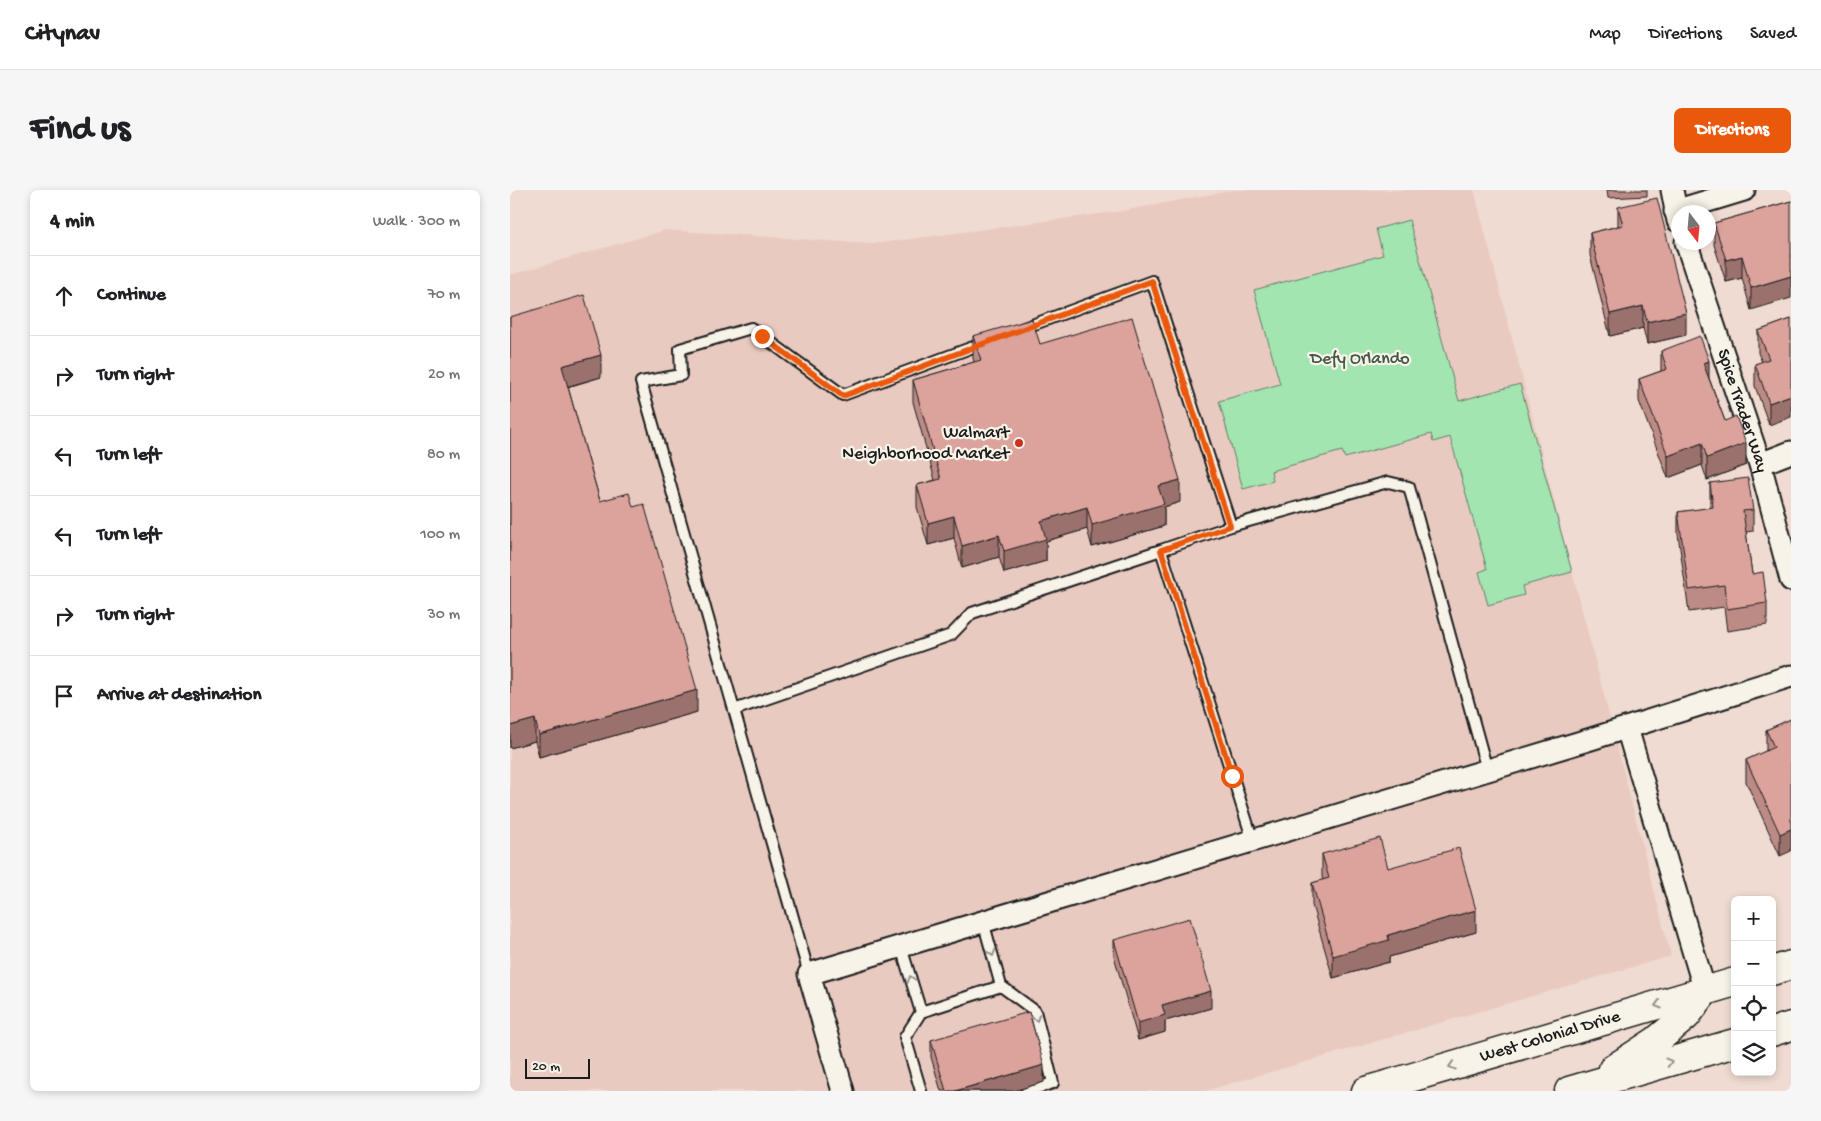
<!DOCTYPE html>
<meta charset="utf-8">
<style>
:root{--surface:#fff;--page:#f6f6f6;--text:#202124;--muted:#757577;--line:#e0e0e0;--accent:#ea580c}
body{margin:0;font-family:"Gochi Hand",sans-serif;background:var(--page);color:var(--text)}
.controls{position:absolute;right:15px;bottom:15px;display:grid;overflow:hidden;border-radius:8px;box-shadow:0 2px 8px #0003}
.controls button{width:45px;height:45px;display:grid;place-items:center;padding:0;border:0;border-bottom:1px solid var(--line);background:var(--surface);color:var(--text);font:25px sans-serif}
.compass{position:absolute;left:1161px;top:15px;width:45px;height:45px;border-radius:50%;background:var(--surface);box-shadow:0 2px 8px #0003;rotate:164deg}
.scale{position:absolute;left:15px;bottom:12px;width:65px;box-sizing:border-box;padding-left:5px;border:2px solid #1c1c1c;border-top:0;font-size:14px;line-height:18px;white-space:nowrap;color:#1c1c1c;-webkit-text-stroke:4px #f7f3e8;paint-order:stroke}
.stop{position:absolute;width:15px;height:15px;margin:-11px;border:4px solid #ea580c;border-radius:50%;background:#fff}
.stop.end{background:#ea580c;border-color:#fff;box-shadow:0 1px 5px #0008}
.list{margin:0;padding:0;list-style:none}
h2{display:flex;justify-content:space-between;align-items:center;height:65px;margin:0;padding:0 20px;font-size:21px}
h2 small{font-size:16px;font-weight:400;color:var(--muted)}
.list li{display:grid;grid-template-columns:32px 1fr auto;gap:15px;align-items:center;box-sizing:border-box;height:80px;padding:0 20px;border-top:1px solid var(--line)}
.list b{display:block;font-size:19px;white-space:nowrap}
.list em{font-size:16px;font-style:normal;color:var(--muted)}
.icon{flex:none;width:28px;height:28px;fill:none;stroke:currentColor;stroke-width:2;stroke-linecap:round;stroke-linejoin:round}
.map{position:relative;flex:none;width:1281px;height:901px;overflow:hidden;border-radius:8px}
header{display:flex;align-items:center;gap:30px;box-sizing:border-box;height:70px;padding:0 25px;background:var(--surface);border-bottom:1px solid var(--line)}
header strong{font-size:24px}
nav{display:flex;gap:28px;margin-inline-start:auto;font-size:18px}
.intro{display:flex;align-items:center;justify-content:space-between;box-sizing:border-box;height:120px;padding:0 30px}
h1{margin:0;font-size:35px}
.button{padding:12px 22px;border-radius:8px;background:var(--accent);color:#fff;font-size:18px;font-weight:700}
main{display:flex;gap:30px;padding:0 30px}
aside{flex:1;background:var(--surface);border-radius:8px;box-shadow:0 2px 8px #0003}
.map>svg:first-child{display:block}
.built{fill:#e9cac1}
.green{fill:#a2e5b0;stroke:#5f8066}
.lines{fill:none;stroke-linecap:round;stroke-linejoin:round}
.lane-casing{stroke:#1c1c1c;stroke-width:14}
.street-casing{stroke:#1c1c1c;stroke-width:25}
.highway-casing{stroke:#1c1c1c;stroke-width:31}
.lane{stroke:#f7f3e8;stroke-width:10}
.street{stroke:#f7f3e8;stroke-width:21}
.highway{stroke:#f7f3e8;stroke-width:28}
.wall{fill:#bd8b86;stroke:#1c1c1c}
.shaded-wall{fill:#9a716d;stroke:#1c1c1c}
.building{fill:#dca29c;stroke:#1c1c1c}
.oneway{stroke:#94928c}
.route{stroke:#ea580c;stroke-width:6}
.poi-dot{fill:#c8321e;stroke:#f7f3e8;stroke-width:2}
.labels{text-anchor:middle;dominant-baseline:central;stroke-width:4.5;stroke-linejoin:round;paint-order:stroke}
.park-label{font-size:18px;fill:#445848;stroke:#f7f3e8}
.street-label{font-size:18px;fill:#1c1c1c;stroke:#f7f3e8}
.poi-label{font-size:18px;fill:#1c1c1c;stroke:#f7f3e8;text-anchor:end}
</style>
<header>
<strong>Citynav</strong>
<nav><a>Map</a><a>Directions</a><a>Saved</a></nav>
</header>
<div class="intro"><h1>Find us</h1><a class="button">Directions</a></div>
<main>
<aside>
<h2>4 min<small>Walk · 300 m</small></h2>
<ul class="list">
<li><svg class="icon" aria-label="ahead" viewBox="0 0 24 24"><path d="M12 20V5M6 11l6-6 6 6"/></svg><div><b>Continue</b></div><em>70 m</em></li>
<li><svg class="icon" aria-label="right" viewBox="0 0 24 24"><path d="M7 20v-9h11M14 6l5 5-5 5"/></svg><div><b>Turn right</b></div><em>20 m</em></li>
<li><svg class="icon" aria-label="left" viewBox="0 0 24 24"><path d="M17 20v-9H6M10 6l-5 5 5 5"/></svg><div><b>Turn left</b></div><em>80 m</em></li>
<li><svg class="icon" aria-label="left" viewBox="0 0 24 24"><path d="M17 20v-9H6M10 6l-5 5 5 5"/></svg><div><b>Turn left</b></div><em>100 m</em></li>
<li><svg class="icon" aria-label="right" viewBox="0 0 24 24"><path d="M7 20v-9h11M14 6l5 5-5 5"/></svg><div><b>Turn right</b></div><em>30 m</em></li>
<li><svg class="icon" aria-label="arrive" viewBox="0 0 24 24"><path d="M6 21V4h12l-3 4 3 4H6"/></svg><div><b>Arrive at destination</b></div></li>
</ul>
</aside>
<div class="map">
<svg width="1281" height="901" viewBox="0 0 1281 901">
<rect width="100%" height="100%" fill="#efdbd1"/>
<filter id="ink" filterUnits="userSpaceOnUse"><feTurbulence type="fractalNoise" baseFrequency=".02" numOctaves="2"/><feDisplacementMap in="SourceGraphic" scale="10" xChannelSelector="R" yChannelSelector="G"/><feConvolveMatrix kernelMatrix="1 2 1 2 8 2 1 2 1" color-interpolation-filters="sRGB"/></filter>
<g filter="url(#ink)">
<path class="built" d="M724 0H964L1161 766 695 901H0V85L156 40 362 54 612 21Z"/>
<path class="green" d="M899 30 949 211 1010 194 1062 382 1012 396 1014 405 978 415 969 382 977 379 940 247 923 252 921 244 835 268 832 261 761 281 763 291 733 299 709 211 770 194 744 100 873 65 866 39Z"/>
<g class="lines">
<g class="lane-casing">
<path id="lane" d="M511 139 642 91 721 336 878 292 899 297 977 580
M651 360 721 336
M224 520 441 445 462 423 651 360 743 651
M473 731 491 796 525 821 543 893 517 901
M391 757 411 822
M299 784 131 192 171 185 170 159 241 138 333 205 474 153
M411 901 395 847 411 822 491 796"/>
</g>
<g class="street-casing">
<g id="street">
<path d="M1162 0 1168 31"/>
<path d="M1165 21 1234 0"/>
<path id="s1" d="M1176 52 1250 274 1281 390"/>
<path d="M1250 274 1281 262"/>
<path d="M1117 538 1195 801"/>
<path d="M333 901 299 784 1081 549 1281 486"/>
</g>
</g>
<g class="highway-casing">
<g id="highway">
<path d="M1262 781 1281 775"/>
<path d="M1262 842 1281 836"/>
<path d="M1103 879 1146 851 1176 826 1195 801"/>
<path id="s2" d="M856 901 1225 792"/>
<path d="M1059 901 1225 853"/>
</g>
</g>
<use href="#lane" class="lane"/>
<use href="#street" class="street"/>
<use href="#highway" class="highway"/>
</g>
<path class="wall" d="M1097 0H1137V6L1098 8Z
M1281 11 1241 120 1232 88 1216 92 1204 55V33Z
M1108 17 1176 145 1137 154 1133 138 1100 146 1080 65V43L1108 36Z
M0 127 91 187 58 197 90 311 187 522 29 567 25 551 0 558Z
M1281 129 1259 235 1245 196V174L1252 172 1248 163V141Z
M463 146 530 154 670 312 654 317V336L582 357 577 339 536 351V371L494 383 489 367 452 378 444 348 418 355 407 317V295L425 290 403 212V190L464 172 463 168Z
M1151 161 1199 188 1215 231 1236 275 1197 290 1192 275 1158 288 1129 211V189L1151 181Z
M1200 293 1243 320V341L1236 342 1242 384 1257 413V435L1217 441 1214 417 1179 422 1168 344V322L1200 318Z
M1281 529 1270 666 1236 592V570L1256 561V540Z
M812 664 878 678 966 742 879 767V772L823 788 802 715V693L813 690 812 686Z
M604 750 701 818 655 831V842L628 850 604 766Z
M421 850 534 892 504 901H431L421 867Z"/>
<path class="shaded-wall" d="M1232 66V88L1216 92V70Z
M1281 86V108L1241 120V98Z
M1133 116V138L1100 146V124Z
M1176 123V145L1137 154V132Z
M91 165V187L52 198V176Z
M1199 171V193L1193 173Z
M1281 205V227L1259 235V213Z
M1192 253V275L1158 288V266Z
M1236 253V275L1197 290V268Z
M670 290V312L654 317V336L582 357V335L648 296Z
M577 317V339L536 351V371L494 383V361L531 331Z
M444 326V348L418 355V333Z
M489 345V367L452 378V356Z
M187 500V522L29 567V545Z
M25 529V551L0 558V536Z
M1281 639V661L1270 666V644Z
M966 720V742L879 767V772L823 788V766L878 745Z
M701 801V818L655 831V842L628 850V833L652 815Z
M534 875V892L504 901H445Z"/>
<path class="building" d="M1147 8 1176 123 1137 132 1133 116 1100 124 1080 43 1113 35 1108 17Z
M1281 11V86L1241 98 1232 66 1216 70 1204 33Z
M74 105 91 165 52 176 90 311 119 303 123 317 134 314 187 500 29 545 25 529 0 536V127Z
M622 127 670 290 648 296 654 314 582 335 577 317 531 331 536 349 494 361 489 345 452 356 444 326 418 333 407 295 431 289 403 190 471 170 463 146 522 129 530 154Z
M1281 129V205L1259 213 1245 174 1259 169 1248 141Z
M1190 146 1199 171 1193 173 1215 231 1226 226 1236 253 1197 268 1192 253 1158 266 1129 189 1157 179 1151 161Z
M1238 288 1243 320 1233 321 1242 384 1253 382 1257 413 1217 419 1214 395 1179 400 1168 322 1203 317 1200 293Z
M1281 529V639L1270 644 1236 570 1264 557 1256 540Z
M870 648 878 678 949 658 966 720 878 745 879 750 823 766 802 693 819 688 812 664Z
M680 728 701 801 652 815 655 825 628 833 604 750Z
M519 822 534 875 445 901H436L421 850Z"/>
<defs><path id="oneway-chevron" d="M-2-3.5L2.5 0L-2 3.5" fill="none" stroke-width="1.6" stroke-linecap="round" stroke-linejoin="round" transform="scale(1.25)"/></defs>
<g class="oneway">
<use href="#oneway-chevron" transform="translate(482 763) rotate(74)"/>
<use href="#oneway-chevron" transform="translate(401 789) rotate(-108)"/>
<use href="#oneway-chevron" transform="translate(1148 815) rotate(163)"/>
<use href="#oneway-chevron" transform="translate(526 828) rotate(70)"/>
<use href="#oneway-chevron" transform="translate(1159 872) rotate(-16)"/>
<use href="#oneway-chevron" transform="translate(942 876) rotate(163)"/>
</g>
</g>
<g class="lines" filter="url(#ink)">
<path class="route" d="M252 146 333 206 642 91 720 336 651 360 722 586"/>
</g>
<circle class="poi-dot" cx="509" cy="253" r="5"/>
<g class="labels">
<g class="park-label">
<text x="850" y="169">Defy Orlando</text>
</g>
<g class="street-label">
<text stroke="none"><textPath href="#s1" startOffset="178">Spice Trader Way</textPath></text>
<text stroke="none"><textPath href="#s2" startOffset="192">West Colonial Drive</textPath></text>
</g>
<g class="poi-label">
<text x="499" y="243">Walmart<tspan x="499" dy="21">Neighborhood Market</tspan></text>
</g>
</g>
</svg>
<div class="controls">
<button>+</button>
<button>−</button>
<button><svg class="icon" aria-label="locate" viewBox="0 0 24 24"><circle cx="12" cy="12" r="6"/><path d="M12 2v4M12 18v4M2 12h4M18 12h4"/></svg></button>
<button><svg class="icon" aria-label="layers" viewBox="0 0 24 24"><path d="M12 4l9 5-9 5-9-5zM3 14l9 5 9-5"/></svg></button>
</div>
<svg class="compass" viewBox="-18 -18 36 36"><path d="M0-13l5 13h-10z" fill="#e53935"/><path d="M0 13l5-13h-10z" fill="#757577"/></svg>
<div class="scale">20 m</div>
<div class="stop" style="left:722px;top:586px"></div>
<div class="stop end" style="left:252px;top:146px"></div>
</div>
</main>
